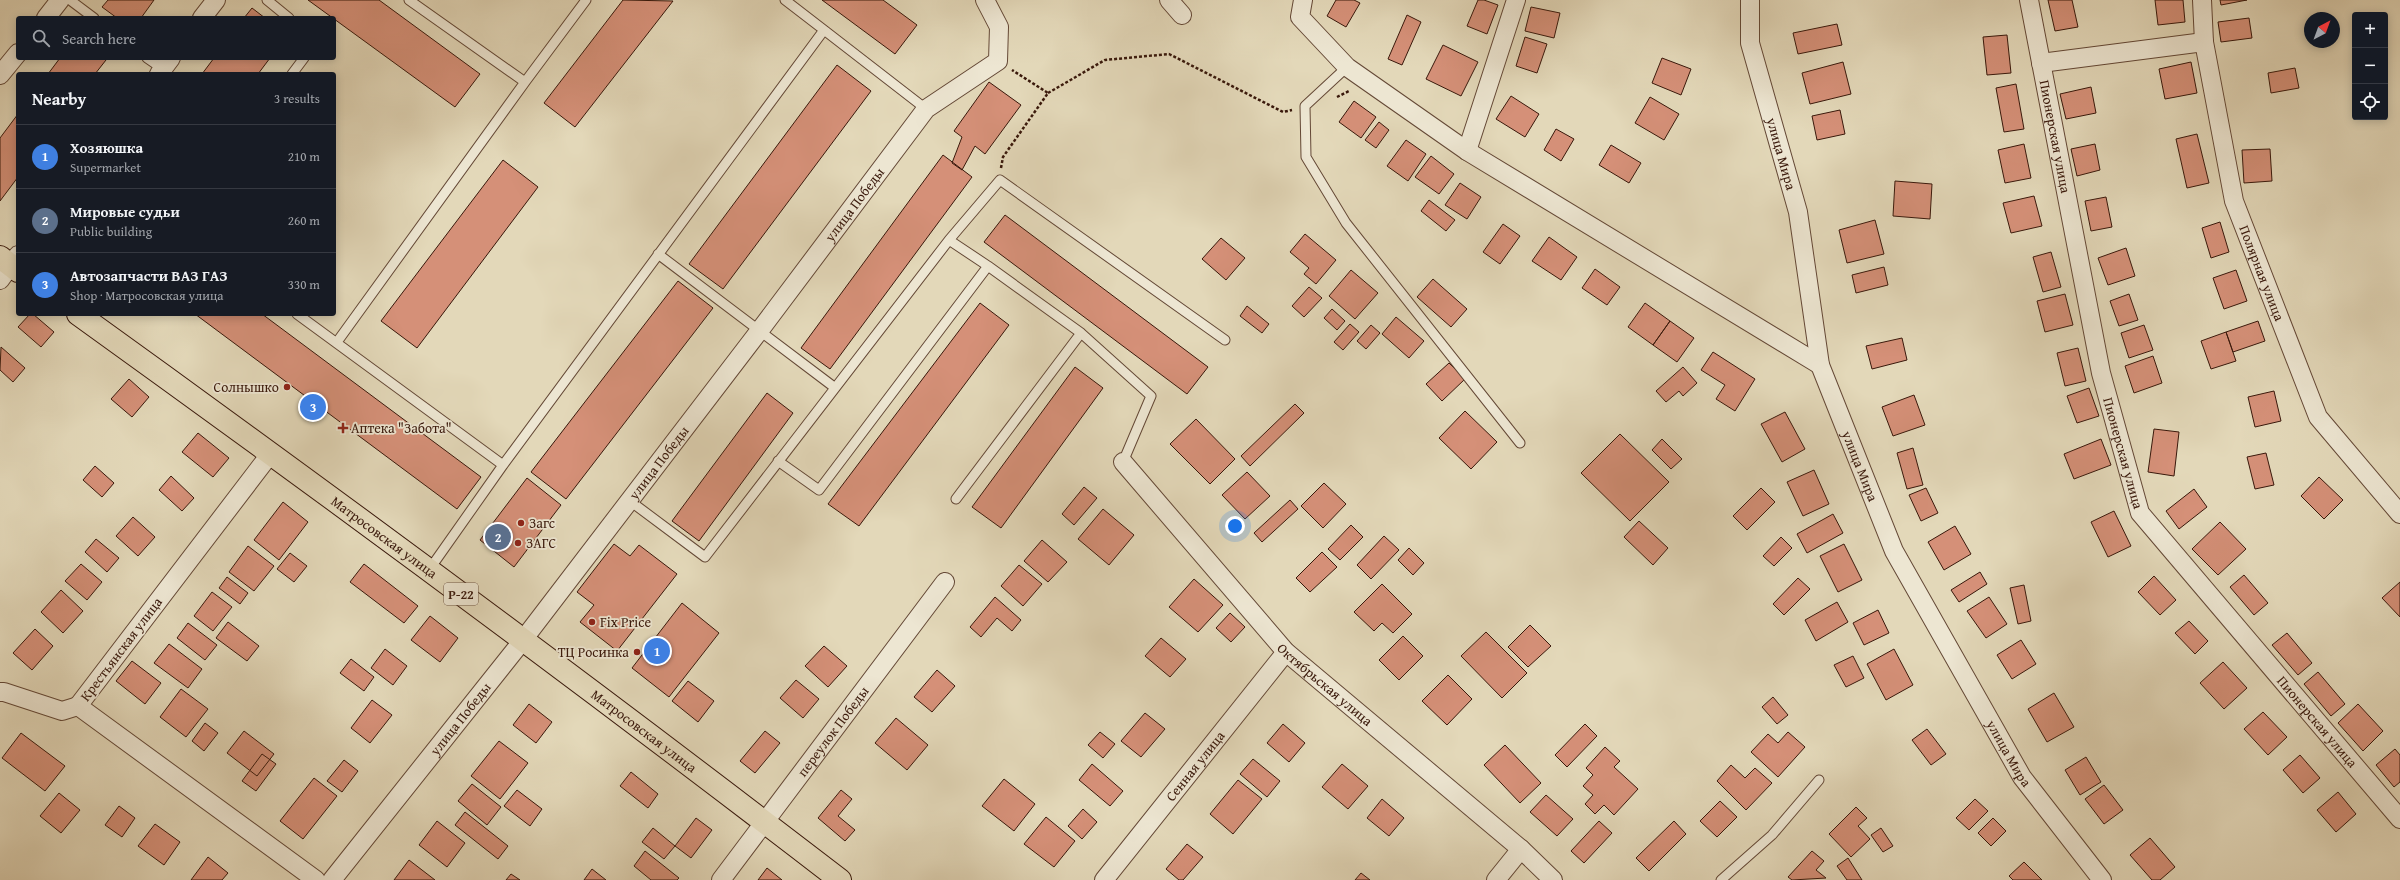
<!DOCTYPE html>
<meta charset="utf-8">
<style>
:root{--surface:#171b24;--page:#242831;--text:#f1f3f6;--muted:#9ea1a6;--line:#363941;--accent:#c59692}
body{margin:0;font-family:"Gentium Book Plus",serif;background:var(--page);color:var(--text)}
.controls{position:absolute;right:12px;top:12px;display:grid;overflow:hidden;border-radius:4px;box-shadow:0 2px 10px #0003}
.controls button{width:36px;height:36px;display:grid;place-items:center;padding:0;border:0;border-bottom:1px solid var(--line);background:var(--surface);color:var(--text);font:20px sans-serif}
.compass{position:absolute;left:2304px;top:12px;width:36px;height:36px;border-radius:50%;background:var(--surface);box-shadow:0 2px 10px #0003;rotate:41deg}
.you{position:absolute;left:1235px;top:526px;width:14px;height:14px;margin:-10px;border:3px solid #fff;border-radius:50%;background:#1a73e8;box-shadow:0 0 0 6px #1a73e833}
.badge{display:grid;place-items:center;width:26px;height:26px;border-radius:50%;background:var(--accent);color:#fff;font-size:13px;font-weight:700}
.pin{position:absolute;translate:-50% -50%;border:2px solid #fff;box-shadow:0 1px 4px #0006}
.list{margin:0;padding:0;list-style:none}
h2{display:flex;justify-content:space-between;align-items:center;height:52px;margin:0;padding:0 16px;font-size:17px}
h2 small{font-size:13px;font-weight:400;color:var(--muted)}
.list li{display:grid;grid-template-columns:26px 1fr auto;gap:12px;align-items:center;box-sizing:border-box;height:64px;padding:0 16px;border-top:1px solid var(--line)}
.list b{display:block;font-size:15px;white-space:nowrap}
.list p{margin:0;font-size:13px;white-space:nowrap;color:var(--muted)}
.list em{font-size:13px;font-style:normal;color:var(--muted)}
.icon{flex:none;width:22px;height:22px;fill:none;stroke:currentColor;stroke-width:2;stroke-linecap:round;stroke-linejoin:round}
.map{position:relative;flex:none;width:2400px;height:880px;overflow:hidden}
.search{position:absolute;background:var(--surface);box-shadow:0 2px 10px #0003;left:16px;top:16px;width:320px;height:44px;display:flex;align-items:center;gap:10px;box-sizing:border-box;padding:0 14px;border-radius:4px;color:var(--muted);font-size:15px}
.panel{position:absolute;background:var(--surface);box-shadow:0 2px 10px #0003;left:16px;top:72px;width:320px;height:244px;border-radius:4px}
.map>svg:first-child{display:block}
.building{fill:#d59078;stroke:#39180b}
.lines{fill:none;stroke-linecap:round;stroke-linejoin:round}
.lane-casing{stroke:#644836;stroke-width:11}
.street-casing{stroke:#644836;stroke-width:20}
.highway-casing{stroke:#39180b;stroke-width:24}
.path{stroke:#39180b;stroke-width:2.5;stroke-dasharray:3 2;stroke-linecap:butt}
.lane{stroke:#ede6d2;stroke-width:9}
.street{stroke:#ede6d2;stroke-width:18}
.highway{stroke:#e3d8b9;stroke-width:22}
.poi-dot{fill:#8f2418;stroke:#ede6d2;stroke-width:1.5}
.labels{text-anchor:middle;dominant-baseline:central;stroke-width:3.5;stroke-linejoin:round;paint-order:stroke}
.shield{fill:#ede6d2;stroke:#6f5647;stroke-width:1}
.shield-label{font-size:13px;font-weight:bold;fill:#39180b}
.street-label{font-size:14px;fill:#39180b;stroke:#ede6d2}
.poi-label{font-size:14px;fill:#39180b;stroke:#ede6d2;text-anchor:start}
</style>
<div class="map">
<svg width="2400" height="880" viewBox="0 0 2400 880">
<rect width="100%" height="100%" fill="#e3d8b9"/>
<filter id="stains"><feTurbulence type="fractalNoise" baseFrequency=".005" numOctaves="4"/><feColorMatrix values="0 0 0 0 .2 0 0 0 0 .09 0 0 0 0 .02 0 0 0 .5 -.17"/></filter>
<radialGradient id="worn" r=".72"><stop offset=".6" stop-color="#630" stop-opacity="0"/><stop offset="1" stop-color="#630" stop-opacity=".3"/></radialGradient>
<path class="building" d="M108 0H154L141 18H117L102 7Z
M308 0H379L480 74 455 107Z
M623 0 673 1 575 127 544 103Z
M822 0H883L917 25 895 54Z
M1336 0H1354L1360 3 1346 27 1327 16Z
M1478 0H1484L1498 5 1487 34 1467 26Z
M2048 0H2072L2078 27 2055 31Z
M2155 0H2183L2185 22 2158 25Z
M2220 0H2247L2221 5Z
M1531 7 1560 13 1554 38 1525 31Z
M252 8 265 18H244Z
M1407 15 1421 22 1402 65 1388 59Z
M2249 18 2252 38 2221 42 2218 22Z
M1837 24 1842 45 1798 54 1793 33Z
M2007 35 2011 73 1987 75 1983 37Z
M1525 37 1547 44 1537 73 1516 66Z
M1443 45 1478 62 1461 96 1426 79Z
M60 58H104L106 60 95 74H48Z
M214 58H270L258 74H202Z
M1662 58 1691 69 1681 95 1652 83Z
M1843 62 1851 94 1810 104 1802 73Z
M2191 62 2197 93 2165 99 2159 69Z
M837 65 871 91 723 289 689 264Z
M2295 68 2299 88 2271 93 2268 73Z
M989 82 1021 105 985 154 975 146 962 170 952 163 962 137 954 131Z
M2016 84 2024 129 2004 132 1996 88Z
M2091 87 2096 113 2066 119 2060 94Z
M1511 96 1539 114 1525 137 1496 119Z
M1650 97 1679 114 1664 140 1635 123Z
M1354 101 1376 117 1361 138 1339 122Z
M1840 110 1845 134 1817 140 1812 116Z
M18 114V177L0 201V138Z
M1379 122 1389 130 1376 148 1365 140Z
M1556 129 1574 139 1561 161 1544 150Z
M2197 134 2209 183 2187 188 2176 139Z
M1406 140 1426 154 1408 181 1387 166Z
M2024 144 2031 178 2005 183 1998 150Z
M2095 144 2100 170 2077 176 2071 149Z
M1611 145 1641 163 1629 183 1599 165Z
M2270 149 2272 181 2244 183 2242 150Z
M943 155 972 177 830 369 801 348Z
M1431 156 1454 174 1439 194 1415 177Z
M503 160 538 187 417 348 381 321Z
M1895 181 1932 184 1930 219 1893 216Z
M1460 183 1481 197 1467 219 1445 205Z
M2034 196 2042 226 2011 233 2003 203Z
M2106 197 2112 227 2091 231 2085 201Z
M1429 200 1455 220 1446 231 1421 211Z
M1005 215 1208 367 1187 394 984 242Z
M1875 220 1884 254 1847 263 1839 230Z
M2220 222 2229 252 2211 258 2202 228Z
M1503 224 1520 236 1500 264 1483 252Z
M1305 234 1336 260 1316 284 1304 274 1309 268 1290 252Z
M1549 237 1577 257 1561 280 1532 261Z
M1221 238 1245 258 1226 280 1202 259Z
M2126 248 2135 276 2108 285 2098 258Z
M2051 252 2061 287 2043 292 2033 257Z
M1884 267 1888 285 1856 293 1852 275Z
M1595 269 1620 287 1607 305 1582 288Z
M1351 270 1378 293 1355 319 1329 296Z
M2236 270 2247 301 2224 309 2213 278Z
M1433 279 1467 309 1451 327 1417 297Z
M678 281 713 308 566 499 531 472Z
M1309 287 1322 298 1304 317 1292 306Z
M2065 294 2073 325 2045 332 2037 301Z
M2129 294 2138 320 2119 326 2110 301Z
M980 303 1009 325 859 526 828 504Z
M1645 303 1670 321 1653 345 1628 327Z
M1247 306 1269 324 1262 333 1240 316Z
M1332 309 1345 321 1337 330 1324 318Z
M30 314H33L54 332 41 347 18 327Z
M195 314H262L481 477 457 509Z
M1396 317 1424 341 1409 358 1382 334Z
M1670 321 1694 338 1677 362 1653 345Z
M2258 321 2265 341 2233 352 2226 332Z
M1350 324 1359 332 1343 350 1334 342Z
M1371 325 1380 333 1366 349 1357 341Z
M2144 325 2153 350 2129 358 2121 333Z
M2226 332 2236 361 2211 369 2201 341Z
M1902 338 1907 360 1872 369 1866 346Z
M1 347 25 368 13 382 0 370Z
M2078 348 2086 381 2065 386 2057 353Z
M1713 352 1755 379 1735 411 1716 399 1725 385 1701 370Z
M2153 356 2162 383 2134 393 2125 366Z
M1449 363 1465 379 1442 401 1426 384Z
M1075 367 1103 388 1001 528 972 507Z
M1683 367 1697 383 1683 396 1679 391 1666 402 1656 391Z
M129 379 149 397 132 417 111 399Z
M2089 388 2099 416 2077 423 2067 396Z
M2274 391 2281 421 2255 427 2248 397Z
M767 393 793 413 699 541 672 521Z
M1914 395 1925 425 1893 436 1882 407Z
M1295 404 1304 413 1250 466 1241 456Z
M1465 411 1497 442 1471 469 1439 438Z
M1785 412 1805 449 1782 462 1761 424Z
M1196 419 1235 459 1210 484 1170 444Z
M2154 429 2179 432 2174 476 2148 472Z
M198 433 229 458 213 477 182 452Z
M1620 434 1669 482 1630 521 1581 473Z
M1662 439 1682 459 1671 469 1652 450Z
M2101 439 2111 465 2074 479 2064 454Z
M1913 448 1923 485 1907 489 1897 453Z
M2266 453 2274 485 2255 489 2247 457Z
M95 466 114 483 102 497 83 480Z
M1814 470 1829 504 1803 516 1787 482Z
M1247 472 1270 496 1245 519 1222 495Z
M171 476 194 498 182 511 159 490Z
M2319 477 2343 500 2324 519 2301 496Z
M527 478 561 505 514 567 480 540Z
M1324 483 1346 504 1323 528 1301 506Z
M1084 487 1097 498 1074 525 1062 514Z
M1761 488 1775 502 1747 530 1733 516Z
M1926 488 1938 513 1921 521 1909 495Z
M2194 489 2207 507 2179 529 2166 511Z
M1290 500 1298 509 1262 542 1254 533Z
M283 502 308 522 279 560 254 540Z
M1103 509 1134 535 1109 565 1078 539Z
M2114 511 2131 546 2108 557 2091 522Z
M1833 514 1843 533 1807 553 1797 534Z
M133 517 155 537 138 556 116 536Z
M1639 521 1668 548 1653 565 1624 537Z
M2220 522 2246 549 2218 575 2192 549Z
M1351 525 1363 537 1340 560 1328 549Z
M1955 526 1971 554 1944 570 1928 542Z
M1384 536 1399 550 1371 579 1357 565Z
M1781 537 1792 548 1774 566 1763 556Z
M96 539 119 558 107 572 85 552Z
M1042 540 1067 562 1048 582 1024 561Z
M614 544 630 556 639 545 677 574 617 651 580 622 594 605 577 592Z
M1844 544 1862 580 1838 592 1820 556Z
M248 546 274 566 254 591 229 572Z
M1409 548 1424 563 1413 575 1398 560Z
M1322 552 1337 567 1310 592 1296 578Z
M290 553 307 566 294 582 277 569Z
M81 564 102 582 87 600 65 581Z
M364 564 418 606 404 623 350 582Z
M1019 565 1042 584 1023 606 1001 586Z
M1980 572 1987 584 1959 602 1951 590Z
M2244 575 2268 603 2254 615 2230 587Z
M2154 576 2176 600 2160 615 2138 592Z
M227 577 248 593 240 604 219 588Z
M1798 578 1810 589 1784 615 1773 604Z
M1194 579 1223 605 1198 632 1169 607Z
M2400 582V617L2382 598Z
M1382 584 1412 614 1393 633 1382 623 1374 631 1354 612Z
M2024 585 2031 621 2018 624 2010 588Z
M61 590 83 611 63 633 41 612Z
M212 592 232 607 213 631 194 616Z
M995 597 1021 620 1012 631 997 618 981 637 970 627Z
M1989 597 2007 624 1986 638 1967 611Z
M1837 602 1848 622 1816 641 1805 620Z
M682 603 719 633 669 697 632 668Z
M1878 610 1889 633 1864 645 1853 623Z
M1230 613 1245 627 1231 642 1216 628Z
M430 616 458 638 440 662 411 640Z
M2189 621 2208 641 2195 654 2175 633Z
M228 622 259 646 247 661 216 638Z
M188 623 217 645 205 660 177 638Z
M1530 625 1551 646 1528 667 1508 647Z
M35 629 53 646 32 670 13 653Z
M1486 632 1527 673 1502 698 1461 656Z
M2287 633 2312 663 2298 675 2272 645Z
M1403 636 1423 656 1399 680 1379 660Z
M1161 638 1186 659 1170 677 1145 656Z
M2021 640 2036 664 2012 679 1997 655Z
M169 644 202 669 188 688 154 663Z
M824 646 847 666 828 687 805 666Z
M385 649 407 666 393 685 371 668Z
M1894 649 1913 685 1886 700 1867 664Z
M1853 656 1864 678 1846 687 1834 665Z
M351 659 374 677 364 691 340 673Z
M132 661 161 683 145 704 116 681Z
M2223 662 2247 688 2224 709 2200 683Z
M937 670 955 686 932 712 914 697Z
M2318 672 2345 704 2331 716 2304 684Z
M1448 675 1472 699 1447 725 1422 701Z
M796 680 819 699 803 718 780 698Z
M688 681 714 701 698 722 672 701Z
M181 689 208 709 186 737 160 717Z
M2054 693 2074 727 2047 742 2028 709Z
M1773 697 1788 715 1777 724 1762 707Z
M372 700 392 715 370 743 351 728Z
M529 704 552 722 536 743 513 725Z
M2358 704 2383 731 2363 751 2338 723Z
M2263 712 2287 737 2268 755 2244 729Z
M1145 713 1165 729 1141 757 1121 741Z
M896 718 928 745 907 770 875 743Z
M205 723 218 733 204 751 192 741Z
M1283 724 1305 743 1289 762 1267 743Z
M1585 724 1597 736 1567 767 1555 755Z
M1927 729 1946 754 1931 765 1912 740Z
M244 731 274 754 257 776 227 753Z
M765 731 780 743 755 773 740 761Z
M1100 732 1115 744 1103 758 1088 745Z
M1788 732 1805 747 1778 777 1751 752 1768 734 1778 743Z
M21 733 65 766 45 791 2 758Z
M499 741 528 763 500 799 471 776Z
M1505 745 1541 783 1520 803 1484 765Z
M1605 747 1620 761 1614 767 1638 789 1614 815 1604 805 1595 814 1585 804 1593 795 1583 786 1593 775 1586 768Z
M2395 749 2400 755V782L2394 787 2376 765Z
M262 754 276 764 256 791 242 781Z
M2300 755 2320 778 2303 793 2283 770Z
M2086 757 2101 782 2080 795 2065 770Z
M1253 759 1280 781 1267 797 1240 774Z
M344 760 358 771 342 792 327 781Z
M1092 764 1123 791 1110 806 1079 780Z
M1342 764 1368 786 1348 809 1322 787Z
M1731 765 1745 778 1755 768 1772 783 1746 810 1717 781Z
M631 772 658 794 648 808 620 786Z
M314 778 337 796 303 839 280 821Z
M1004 779 1035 804 1014 831 982 806Z
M1238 780 1262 799 1233 834 1210 814Z
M472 784 501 807 487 825 458 801Z
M2104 785 2123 810 2104 824 2085 799Z
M517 790 542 809 530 826 504 806Z
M841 790 852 799 838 816 855 830 845 841 818 818Z
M2338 792 2356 814 2336 832 2317 810Z
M59 793 80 810 61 833 40 816Z
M1546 795 1573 819 1557 836 1530 812Z
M1382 799 1404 818 1389 836 1367 818Z
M1975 799 1988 811 1969 830 1956 818Z
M1720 801 1737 817 1717 837 1700 821Z
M119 806 135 818 122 837 105 825Z
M1856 807 1867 818 1858 826 1870 839 1851 857 1829 834Z
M1083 809 1097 822 1082 839 1068 826Z
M465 812 508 846 498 859 455 825Z
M1046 817 1075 841 1054 867 1024 844Z
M696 818 712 830 691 858 675 846Z
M1993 818 2006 831 1991 846 1978 833Z
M437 821 465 843 447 867 419 845Z
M1599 821 1612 833 1584 863 1571 851Z
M1674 821 1686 834 1649 871 1636 858Z
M155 824 180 842 164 865 138 846Z
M653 828 675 846 664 859 642 842Z
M1881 828 1893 846 1883 852 1871 835Z
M2150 838 2175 867 2160 880H2152L2130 855Z
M1187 844 1203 857 1183 880H1179L1166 869Z
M645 851 679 878 677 880H651L634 866Z
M1812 851 1824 861 1816 870 1826 878 1792 880 1788 877Z
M208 857 228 873 222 880H191Z
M1848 858 1862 880H1847L1837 866Z
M409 860 435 880H394Z
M2024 862 2042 880H2013L2009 876Z
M767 868 782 880H758Z
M592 869 606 880H584Z
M1361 873 1370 880H1355Z
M511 874 520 880H506Z"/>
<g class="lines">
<g class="lane-casing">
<path id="lane" d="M70 0 94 18
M267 0 289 18
M409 0 525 82 586 0
M824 30 926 109
M147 58 163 69
M1347 67 1305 106 1306 157 1346 223 1520 443
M292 74 304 58
M949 240 988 266
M658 254 834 387
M297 314 503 465 824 30 785 0
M337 342 525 82
M778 461 819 490 988 266 1081 333 1151 396 1123 462
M956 499 1081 333
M630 501 705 557 949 240 1000 180 1225 340
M429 570 503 465
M1721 880 1772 835 1819 780"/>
</g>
<g class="street-casing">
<g id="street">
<path d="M1169 0 1182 15"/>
<path d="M1303 0 1300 17 1347 67 1467 151 1820 365"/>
<path id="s1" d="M1750 0V43L1798 212 1820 365 1894 551 2022 777 2102 880"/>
<path id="s2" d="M2029 0 2101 373 2140 513 2400 819"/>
<path id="s3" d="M2202 0 2204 42 2234 201 2318 417 2400 514"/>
<path d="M46 18 60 0"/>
<path d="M202 18 216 0"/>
<path d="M2041 63 2204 42"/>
<path d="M159 74 171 58"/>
<path d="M0 75 18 53"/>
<path d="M1467 151 1516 0"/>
<path d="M0 280 18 255"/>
<path d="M271 453 78 706 316 880"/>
<path id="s4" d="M1123 462 1286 652 1521 849 1553 880"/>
<path d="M0 692H4L62 711 78 706"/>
<path id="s5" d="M332 880 523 640 760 330 926 109 998 61 999 27 985 0"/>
<path id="s6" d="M721 880 945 582"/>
<path id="s7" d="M1104 880 1286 652"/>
<path d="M1496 880 1521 849"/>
</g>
</g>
<g class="highway-casing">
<g id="highway">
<path d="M0 257 18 271"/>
<path id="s8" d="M78 314C335 499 589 687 840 880"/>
</g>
</g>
<path class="path" d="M1048 93 1105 60 1169 54 1283 112 1292 110
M1337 97 1349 91
M1001 168 1003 157 1048 93 1012 70"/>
<use href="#lane" class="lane"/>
<use href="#street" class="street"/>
<use href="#highway" class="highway"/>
</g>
<g class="poi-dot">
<circle cx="287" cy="387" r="4"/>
<path d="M341 422h4v4h4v4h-4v4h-4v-4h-4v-4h4z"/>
<circle cx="521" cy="523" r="4"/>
<circle cx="518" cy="543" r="4"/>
<circle cx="592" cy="622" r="4"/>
<circle cx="637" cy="652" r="4"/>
</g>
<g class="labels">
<rect class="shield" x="444" y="583" width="34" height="22" rx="3"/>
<g class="shield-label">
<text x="461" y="594">Р-22</text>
</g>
<g class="street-label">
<text stroke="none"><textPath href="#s2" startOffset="139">Пионерская улица</textPath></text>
<text stroke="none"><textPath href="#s1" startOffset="158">улица Мира</textPath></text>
<text stroke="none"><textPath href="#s5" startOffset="854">улица Победы</textPath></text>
<text stroke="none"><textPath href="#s3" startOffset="281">Полярная улица</textPath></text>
<text stroke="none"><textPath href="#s2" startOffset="463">Пионерская улица</textPath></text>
<text stroke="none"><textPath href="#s5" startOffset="530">улица Победы</textPath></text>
<text stroke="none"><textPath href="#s1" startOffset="482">улица Мира</textPath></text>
<text stroke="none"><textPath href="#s8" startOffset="379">Матросовская улица</textPath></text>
<text transform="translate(121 649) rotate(-53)">Крестьянская улица</text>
<text stroke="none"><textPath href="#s4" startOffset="301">Октябрьская улица</textPath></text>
<text stroke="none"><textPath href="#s5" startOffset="206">улица Победы</textPath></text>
<text stroke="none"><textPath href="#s2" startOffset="799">Пионерская улица</textPath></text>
<text stroke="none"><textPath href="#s8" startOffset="703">Матросовская улица</textPath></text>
<text stroke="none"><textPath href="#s6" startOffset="186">переулок Победы</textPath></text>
<text stroke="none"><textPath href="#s1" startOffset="806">улица Мира</textPath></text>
<text stroke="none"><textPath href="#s7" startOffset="146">Сенная улица</textPath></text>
</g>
<g class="poi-label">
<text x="279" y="387" text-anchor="end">Солнышко</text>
<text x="351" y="428">Аптека "Забота"</text>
<text x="529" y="523">Загс</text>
<text x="526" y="543">ЗАГС</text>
<text x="600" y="622">Fix Price</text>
<text x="629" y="652" text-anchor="end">ТЦ Росинка</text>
</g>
</g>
<rect width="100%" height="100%" filter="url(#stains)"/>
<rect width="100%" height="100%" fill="url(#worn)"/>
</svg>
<div class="controls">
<button>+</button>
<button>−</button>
<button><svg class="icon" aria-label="locate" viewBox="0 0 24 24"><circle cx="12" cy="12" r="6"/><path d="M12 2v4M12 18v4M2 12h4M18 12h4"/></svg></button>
</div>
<svg class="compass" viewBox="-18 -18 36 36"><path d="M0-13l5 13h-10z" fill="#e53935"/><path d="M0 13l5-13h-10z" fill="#9ea1a6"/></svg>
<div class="you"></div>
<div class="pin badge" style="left:657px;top:651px;background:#3f7fe0">1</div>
<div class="pin badge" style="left:498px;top:537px;background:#5c6f8a">2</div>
<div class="pin badge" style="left:313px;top:407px;background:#3f7fe0">3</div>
<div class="search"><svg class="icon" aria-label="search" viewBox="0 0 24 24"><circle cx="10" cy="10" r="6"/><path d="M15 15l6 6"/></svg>Search here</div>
<section class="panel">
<h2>Nearby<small>3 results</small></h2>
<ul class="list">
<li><span class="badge" style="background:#3f7fe0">1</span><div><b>Хозяюшка</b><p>Supermarket</p></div><em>210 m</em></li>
<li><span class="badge" style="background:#5c6f8a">2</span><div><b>Мировые судьи</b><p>Public building</p></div><em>260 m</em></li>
<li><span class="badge" style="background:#3f7fe0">3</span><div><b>Автозапчасти ВАЗ ГАЗ</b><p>Shop · Матросовская улица</p></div><em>330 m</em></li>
</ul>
</section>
</div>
